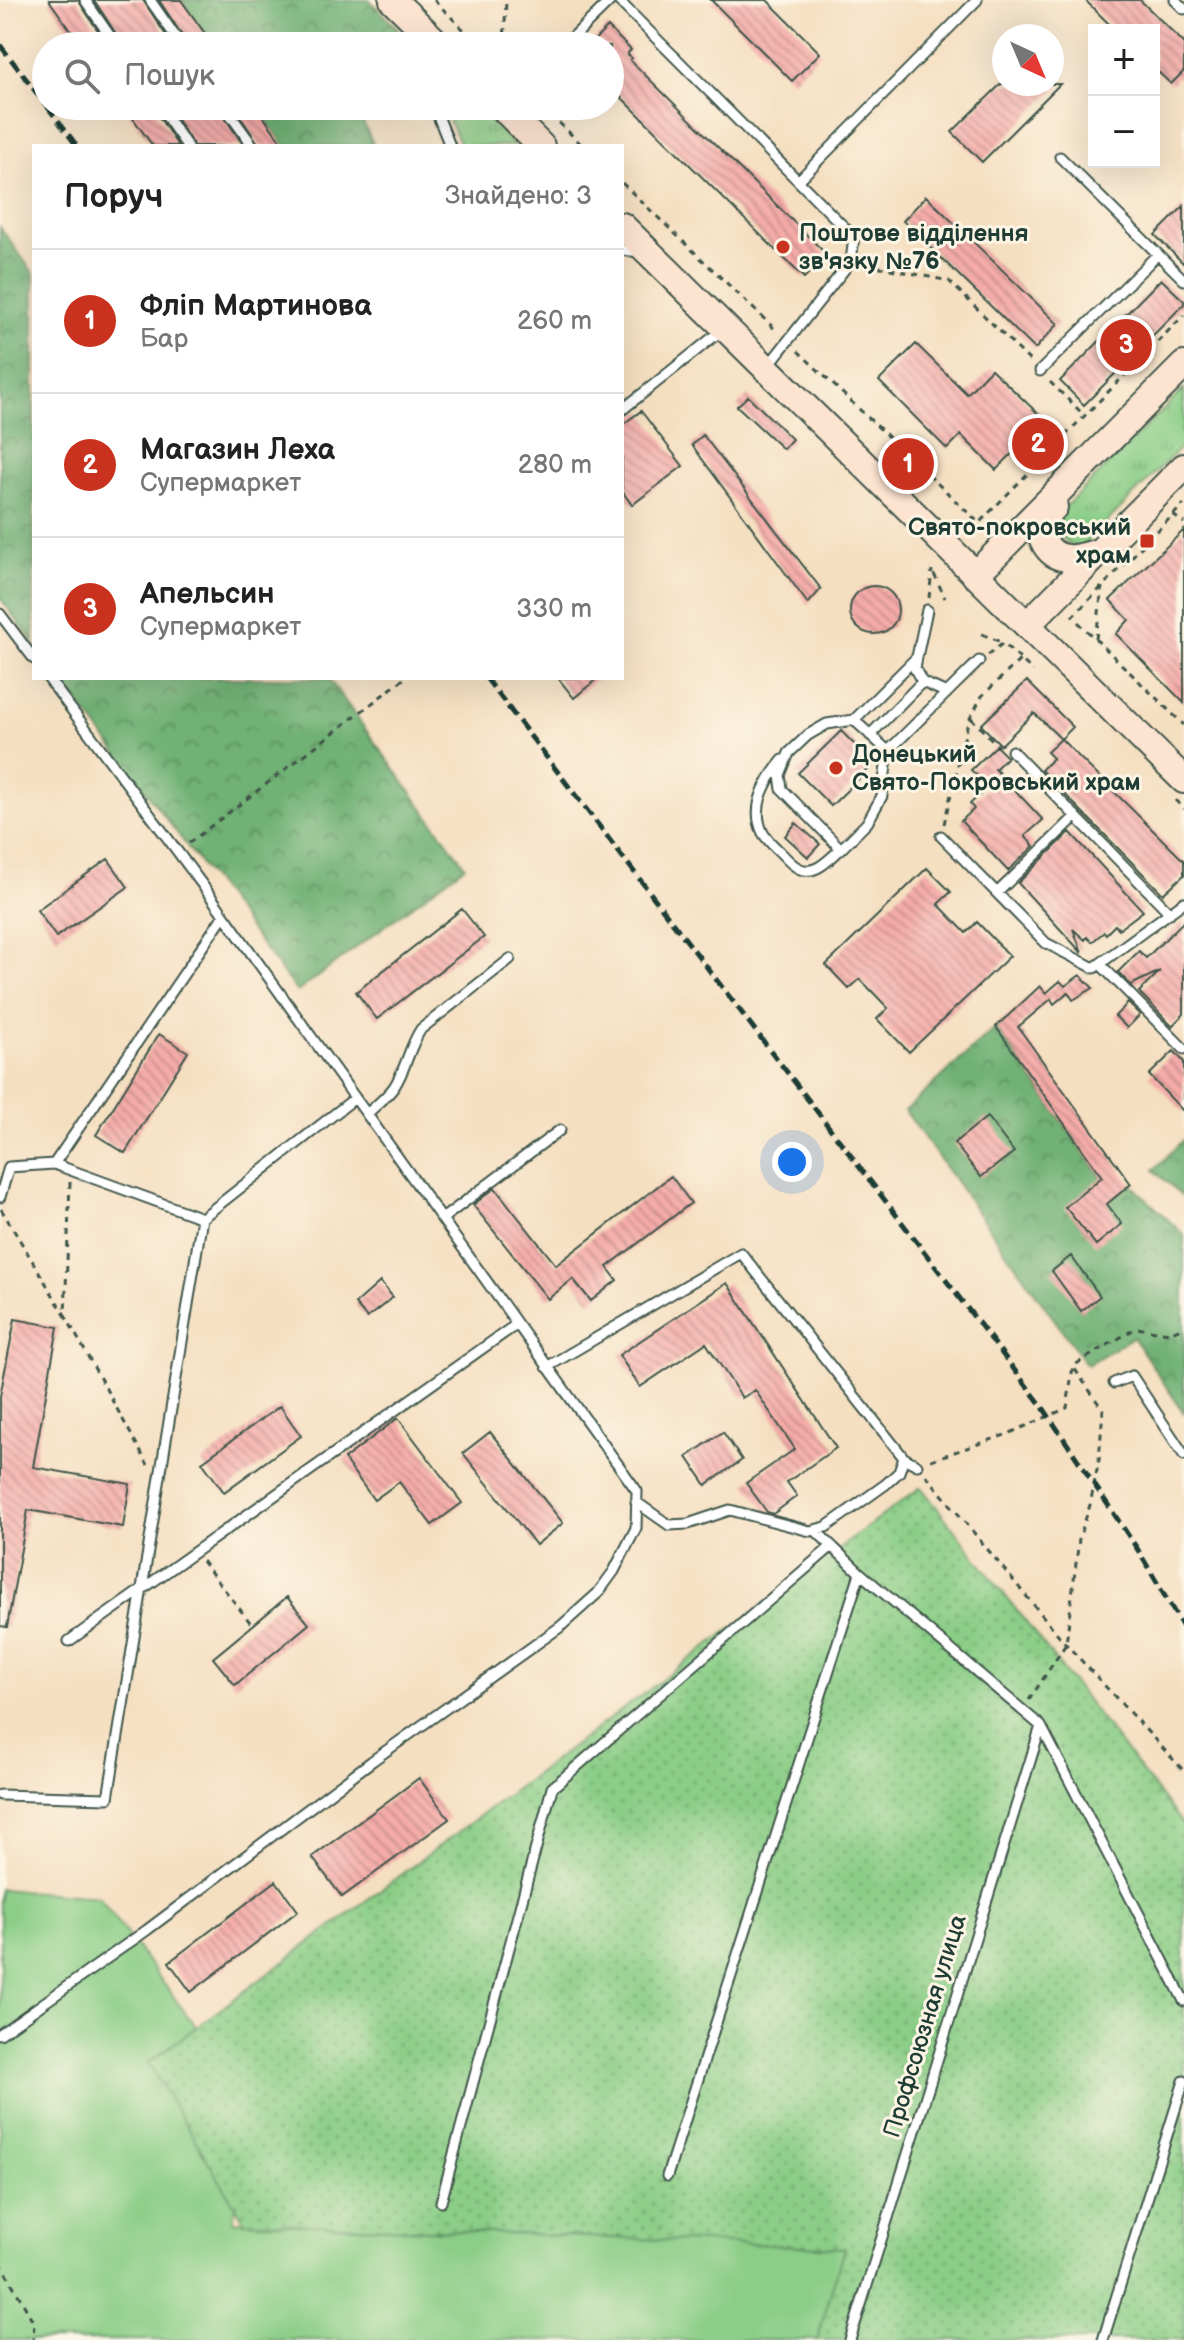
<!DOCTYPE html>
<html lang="uk">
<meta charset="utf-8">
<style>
:root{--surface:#fff;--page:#f2f2f2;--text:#222;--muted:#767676;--line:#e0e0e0;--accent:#c8321e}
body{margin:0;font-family:"Balsamiq Sans",sans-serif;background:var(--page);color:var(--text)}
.controls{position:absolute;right:24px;top:24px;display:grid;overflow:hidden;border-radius:0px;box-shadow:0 8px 32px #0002}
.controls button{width:72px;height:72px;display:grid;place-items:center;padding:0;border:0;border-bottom:2px solid var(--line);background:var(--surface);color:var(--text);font:40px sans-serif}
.compass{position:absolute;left:992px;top:24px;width:72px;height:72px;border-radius:50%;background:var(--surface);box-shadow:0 8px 32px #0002;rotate:136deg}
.you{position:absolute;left:792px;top:1162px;width:28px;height:28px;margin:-20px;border:6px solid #fff;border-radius:50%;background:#1a73e8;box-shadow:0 0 0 12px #1a73e833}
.badge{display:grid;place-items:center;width:52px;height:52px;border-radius:50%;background:var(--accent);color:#fff;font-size:26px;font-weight:700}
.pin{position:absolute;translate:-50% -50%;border:4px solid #fff;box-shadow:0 2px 8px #0006}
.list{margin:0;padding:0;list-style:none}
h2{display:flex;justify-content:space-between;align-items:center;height:104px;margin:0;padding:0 32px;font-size:34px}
h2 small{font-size:26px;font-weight:400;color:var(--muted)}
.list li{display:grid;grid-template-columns:52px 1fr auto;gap:24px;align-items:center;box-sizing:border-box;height:144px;padding:0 32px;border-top:2px solid var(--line)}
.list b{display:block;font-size:30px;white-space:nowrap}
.list p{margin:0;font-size:26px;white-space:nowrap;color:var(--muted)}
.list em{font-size:26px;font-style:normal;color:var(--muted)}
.icon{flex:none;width:44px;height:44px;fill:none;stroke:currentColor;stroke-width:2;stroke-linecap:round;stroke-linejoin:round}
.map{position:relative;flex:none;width:1184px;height:2340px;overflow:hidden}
.search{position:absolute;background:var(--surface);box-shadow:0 8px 32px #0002;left:32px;top:32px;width:592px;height:88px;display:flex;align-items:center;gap:20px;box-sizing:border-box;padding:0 28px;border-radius:44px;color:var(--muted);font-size:30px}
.panel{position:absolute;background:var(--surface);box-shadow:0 8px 32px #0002;left:32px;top:144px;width:592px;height:536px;border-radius:0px}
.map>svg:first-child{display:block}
.grass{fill:url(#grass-tufts);stroke:#55865e;stroke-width:2}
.forest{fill:url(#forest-crowns);stroke:#487754;stroke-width:2}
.park{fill:#8bce87;stroke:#55865e;stroke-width:2}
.garden{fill:url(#garden-dots);stroke:#55865e;stroke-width:2}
.building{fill:url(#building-back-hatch)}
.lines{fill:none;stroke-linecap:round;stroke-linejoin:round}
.service-casing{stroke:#3f5549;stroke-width:13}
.secondary-casing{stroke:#3f5549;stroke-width:30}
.path{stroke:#3f5549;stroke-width:3;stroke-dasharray:6 6;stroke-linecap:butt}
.service{stroke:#fff;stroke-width:9}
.secondary{stroke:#fde4d1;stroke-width:26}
.rail{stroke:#1f3d34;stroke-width:5;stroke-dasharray:12 6;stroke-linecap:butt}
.poi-dot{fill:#c8321e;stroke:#fcf5e5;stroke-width:3}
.labels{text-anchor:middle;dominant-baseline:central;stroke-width:6;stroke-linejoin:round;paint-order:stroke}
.poi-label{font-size:24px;font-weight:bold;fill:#1f3d34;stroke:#fcf5e5;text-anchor:start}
.street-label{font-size:24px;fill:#1f3d34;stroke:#fcf5e5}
</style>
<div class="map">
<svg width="1184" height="2340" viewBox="0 0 1184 2340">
<defs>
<pattern id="grass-tufts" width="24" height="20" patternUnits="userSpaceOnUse" patternTransform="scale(2)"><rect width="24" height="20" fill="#8bce87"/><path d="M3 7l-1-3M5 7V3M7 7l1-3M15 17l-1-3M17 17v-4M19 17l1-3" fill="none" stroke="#71a86f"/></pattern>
<pattern id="forest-crowns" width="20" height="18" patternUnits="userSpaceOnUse" patternTransform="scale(2)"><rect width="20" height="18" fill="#70b174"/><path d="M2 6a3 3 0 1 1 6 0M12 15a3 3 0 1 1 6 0" fill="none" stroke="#5b9160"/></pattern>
<pattern id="garden-dots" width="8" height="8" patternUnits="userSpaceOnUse" patternTransform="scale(2)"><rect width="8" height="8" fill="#8bce87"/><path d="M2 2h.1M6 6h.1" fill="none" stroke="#71a86f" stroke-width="1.8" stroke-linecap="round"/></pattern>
<pattern id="building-back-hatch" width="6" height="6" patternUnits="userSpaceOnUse" patternTransform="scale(2)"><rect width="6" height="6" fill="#f5aca9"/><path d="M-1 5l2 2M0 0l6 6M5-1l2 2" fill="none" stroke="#c68d8a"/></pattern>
</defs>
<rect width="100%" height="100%" fill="#fcf5e5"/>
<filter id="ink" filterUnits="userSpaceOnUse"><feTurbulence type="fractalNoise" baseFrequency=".0125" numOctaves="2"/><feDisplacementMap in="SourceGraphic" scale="16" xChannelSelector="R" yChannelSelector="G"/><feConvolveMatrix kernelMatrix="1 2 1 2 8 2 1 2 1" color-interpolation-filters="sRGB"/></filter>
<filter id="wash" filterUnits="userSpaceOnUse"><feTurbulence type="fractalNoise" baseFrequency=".006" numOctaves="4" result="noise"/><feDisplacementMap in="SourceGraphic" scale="32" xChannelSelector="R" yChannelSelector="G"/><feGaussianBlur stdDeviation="1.8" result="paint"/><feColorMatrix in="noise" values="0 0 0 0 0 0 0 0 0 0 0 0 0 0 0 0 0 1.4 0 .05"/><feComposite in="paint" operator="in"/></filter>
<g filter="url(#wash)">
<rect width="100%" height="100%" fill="#f5dfc1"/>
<path class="grass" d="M442 106H475L515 146H461Z
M1184 389V444L1084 545 1071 546 1060 536 1054 525 1061 511Z"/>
<path class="forest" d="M181 0H369L399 29 396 46H214Z
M256 106H368L358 111 374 146H284Z
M0 227 34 274V643L0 598Z
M60 678H328L465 866 297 992Z
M996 1027 1115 1196 1131 1184 1184 1235V1413L1133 1337 1087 1365 905 1111Z
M1184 1139V1198L1154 1170Z"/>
<path class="park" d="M0 1889 99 1897 253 2103 233 2221 845 2246 818 2340H0Z"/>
<path class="garden" d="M921 1487 1184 1826V2340H817L844 2248 245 2222 148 2063Z"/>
<g id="blocks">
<path class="building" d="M49 0H78L108 46H82Z
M94 0H143L173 46H124Z
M159 0H181L214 46H189Z
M711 0H767L820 53 792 81Z
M1085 0H1140L1184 43V71L1171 84 1154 68V30H1115Z
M608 27 631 50 627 54 632 58 630 60 827 255 804 278 610 86V46H588Z
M1001 84H1060L982 162 952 132Z
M124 106H152L178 146H153Z
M168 106H217L244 146H194Z
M233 106H256L284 146H260Z
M926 196 1058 324 1035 349 903 221Z
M1184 206V264L1155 235Z
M1161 279 1184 301V304L1084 405 1060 381Z
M916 344 967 394 991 369 1045 420 996 470 961 435 947 449 879 381Z
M748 396 792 439 783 449 737 406Z
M641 411 683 466 632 505 622 491V425Z
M703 435 821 589 808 604 692 445Z
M1184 530V703L1116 634 1129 620 1110 600Z
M850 610a24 24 0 1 1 48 0a24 24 0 1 1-48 0Z
M558 678H598L574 698Z
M1027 681 1073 727 1061 739 1034 713 1001 745 981 725Z
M841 731 874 764 831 806 798 773Z
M1061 739 1184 861V875L1163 894 1041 770 1053 758 1047 752Z
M996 746 1007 757 995 769 1043 820 1025 836 1034 846 1008 871 961 821 974 809 970 804 988 787 971 770Z
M796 823 820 844 808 857 785 836Z
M1070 832 1143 911 1119 929 1115 925 1106 934 1104 932 1092 942 1087 937 1085 940 1073 929 1082 953 1018 883Z
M108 859 128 887 56 937 37 910Z
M927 868 951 892 938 904 966 933 977 922 1010 956 909 1052 877 1019 888 1008 860 979 849 989 826 965Z
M462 909 484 937 377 1019 356 992Z
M1184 921V1014L1172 1026 1139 992 1160 971 1131 985 1118 972 1139 951 1146 958Z
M1080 975 1093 988 1073 1000 1068 992 1054 1004 1051 999 1018 1027 1131 1184 1107 1204 1122 1224 1096 1245 1065 1207 1102 1177 996 1027 1040 986 1046 993 1060 981 1065 986Z
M1128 1003 1140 1015 1127 1028 1115 1016Z
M159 1034 188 1052 125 1153 96 1135Z
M1174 1051 1184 1062V1112L1149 1075Z
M987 1117 1014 1152 981 1177 954 1143Z
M671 1176 691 1203 607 1267 617 1280 591 1301 573 1279 548 1299 473 1205 495 1188 556 1265Z
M1071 1256 1100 1296 1081 1311 1052 1271Z
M380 1282 393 1297 367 1318 355 1304Z
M727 1283 836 1448 787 1482 797 1496 773 1514 767 1512 746 1483 795 1449 755 1390 742 1398 706 1343 640 1387 619 1355Z
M15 1319 58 1327 33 1467 130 1484 123 1527 28 1510 7 1627 0 1626V1396Z
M280 1406 301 1436 224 1492 202 1462Z
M398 1418 462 1503 432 1525 399 1482 374 1500 344 1459Z
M490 1432 563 1523 536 1545 463 1453Z
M723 1432 742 1460 706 1485 687 1457Z
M287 1597 309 1624 235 1685 213 1658Z
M419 1778 449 1819 342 1897 312 1857Z
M276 1881 298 1911 191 1992 169 1962Z"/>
</g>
</g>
<g filter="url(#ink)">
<use href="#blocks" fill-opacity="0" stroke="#3f5549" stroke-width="2"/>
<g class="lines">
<g class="service-casing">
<path id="service" d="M85 0 117 46
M150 0 182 46
M618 0 854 237 851 261 768 366
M1175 0 1184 9
M564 46 611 0
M159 106 187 146
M224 106 253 146
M434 106 450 146
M1060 157 1184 280
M798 181 977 0
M622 250 641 252
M1040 371 1158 254
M622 410 722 330
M927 610 917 657 854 720 827 724 808 735 789 753 780 775 782 789 841 849 867 823 882 796 888 751 979 661
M0 614 34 659
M917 657 915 669 922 682 947 693
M854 720 888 751
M870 735 922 682
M1012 751 1170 913
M783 760C766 780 750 807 763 833 767 840 774 846 780 852 786 858 795 869 804 870 818 873 831 857 841 849
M941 836 1046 943 1094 968 1184 902
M997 893 1076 816
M1100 964 1184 1049
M367 1114C375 1106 387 1097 394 1087 406 1069 409 1047 421 1029L510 959
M54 1164 224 915
M0 1197 9 1167 54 1164 202 1218 355 1098
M442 1219 560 1130
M547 1367 741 1253 904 1458 899 1472 886 1484 826 1527 810 1531 730 1510 688 1524 669 1525 636 1502
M1114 1383 1132 1376 1184 1455
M904 1458 917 1465
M815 1530 860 1573 1041 1726 1184 2001
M69 1641 517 1324
M0 1795 108 1798 202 1218
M0 2034 147 1930 372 1761 560 1627 598 1593 614 1571 636 1528 637 1491 201 883 48 678
M667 2176 860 1573
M441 2202 552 1788 832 1546
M850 2340 1041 1726
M1103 2340 1184 2081"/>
</g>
<g class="secondary-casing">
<path id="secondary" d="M393 0 440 46
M501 106 541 146
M622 226 1184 780
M1054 507C1050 511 1044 516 1042 522 1037 535 1048 554 1062 557 1073 561 1089 554 1100 552
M975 575 1184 365
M1027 625 1184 467"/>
</g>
<path class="path" d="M434 0 480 46
M504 46 506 0
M542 106 583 146
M622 183 778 332
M866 264 949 281 1031 362
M798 351 979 523 1184 315
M1050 382 1085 416
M1173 515 1184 523
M934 574 945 598
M929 598 932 570
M1072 617 1184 504
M1078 622 1184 725
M982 634 1003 643
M1096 639 1102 587
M988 655 1003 643 1033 671
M971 718 999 747
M1175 800 1184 809
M944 824 968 722 982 696 1021 659
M189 843 405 678
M70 1182 65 1315 148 1465
M1 1209 65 1315
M931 1460 1008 1434 1067 1408 1073 1366 1136 1328 1169 1333 1184 1327
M926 1475 1066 1644 1184 1771
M202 1561 253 1626
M1029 1700 1066 1644 1079 1539 1090 1505 1099 1460 1103 1410 1074 1368
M0 2262 34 2323 33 2340"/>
<use href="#service" class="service"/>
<use href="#secondary" class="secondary"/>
<path class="rail" d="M0 45 46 105
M47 106 77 146
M486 678 1042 1406 1138 1550 1184 1629"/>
</g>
</g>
<g class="poi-dot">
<circle cx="783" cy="247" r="8"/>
<rect x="1139" y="533" width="16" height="16" rx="4"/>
<circle cx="836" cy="768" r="8"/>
</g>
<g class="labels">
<g class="poi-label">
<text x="799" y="233">Поштове відділення<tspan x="799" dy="28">зв'язку №76</tspan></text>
<text x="1131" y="527" text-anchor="end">Свято-покровський<tspan x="1131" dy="28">храм</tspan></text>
<text x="852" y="754">Донецький<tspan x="852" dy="28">Свято-Покровський храм</tspan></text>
</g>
<g class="street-label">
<text transform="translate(925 2026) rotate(-73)">Профсоюзная улица</text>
</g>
</g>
</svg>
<div class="controls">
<button>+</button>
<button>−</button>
</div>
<svg class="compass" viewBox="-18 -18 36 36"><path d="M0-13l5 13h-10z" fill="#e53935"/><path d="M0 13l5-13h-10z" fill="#767676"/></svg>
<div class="you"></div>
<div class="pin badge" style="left:908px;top:464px">1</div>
<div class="pin badge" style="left:1038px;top:444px">2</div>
<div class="pin badge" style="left:1126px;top:345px">3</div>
<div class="search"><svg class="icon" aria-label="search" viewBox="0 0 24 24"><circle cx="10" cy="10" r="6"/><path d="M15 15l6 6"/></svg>Пошук</div>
<section class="panel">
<h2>Поруч<small>Знайдено: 3</small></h2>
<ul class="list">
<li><span class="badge">1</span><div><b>Фліп Мартинова</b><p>Бар</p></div><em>260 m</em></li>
<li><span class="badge">2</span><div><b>Магазин Леха</b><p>Супермаркет</p></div><em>280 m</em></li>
<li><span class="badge">3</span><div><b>Апельсин</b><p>Супермаркет</p></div><em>330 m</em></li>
</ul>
</section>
</div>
